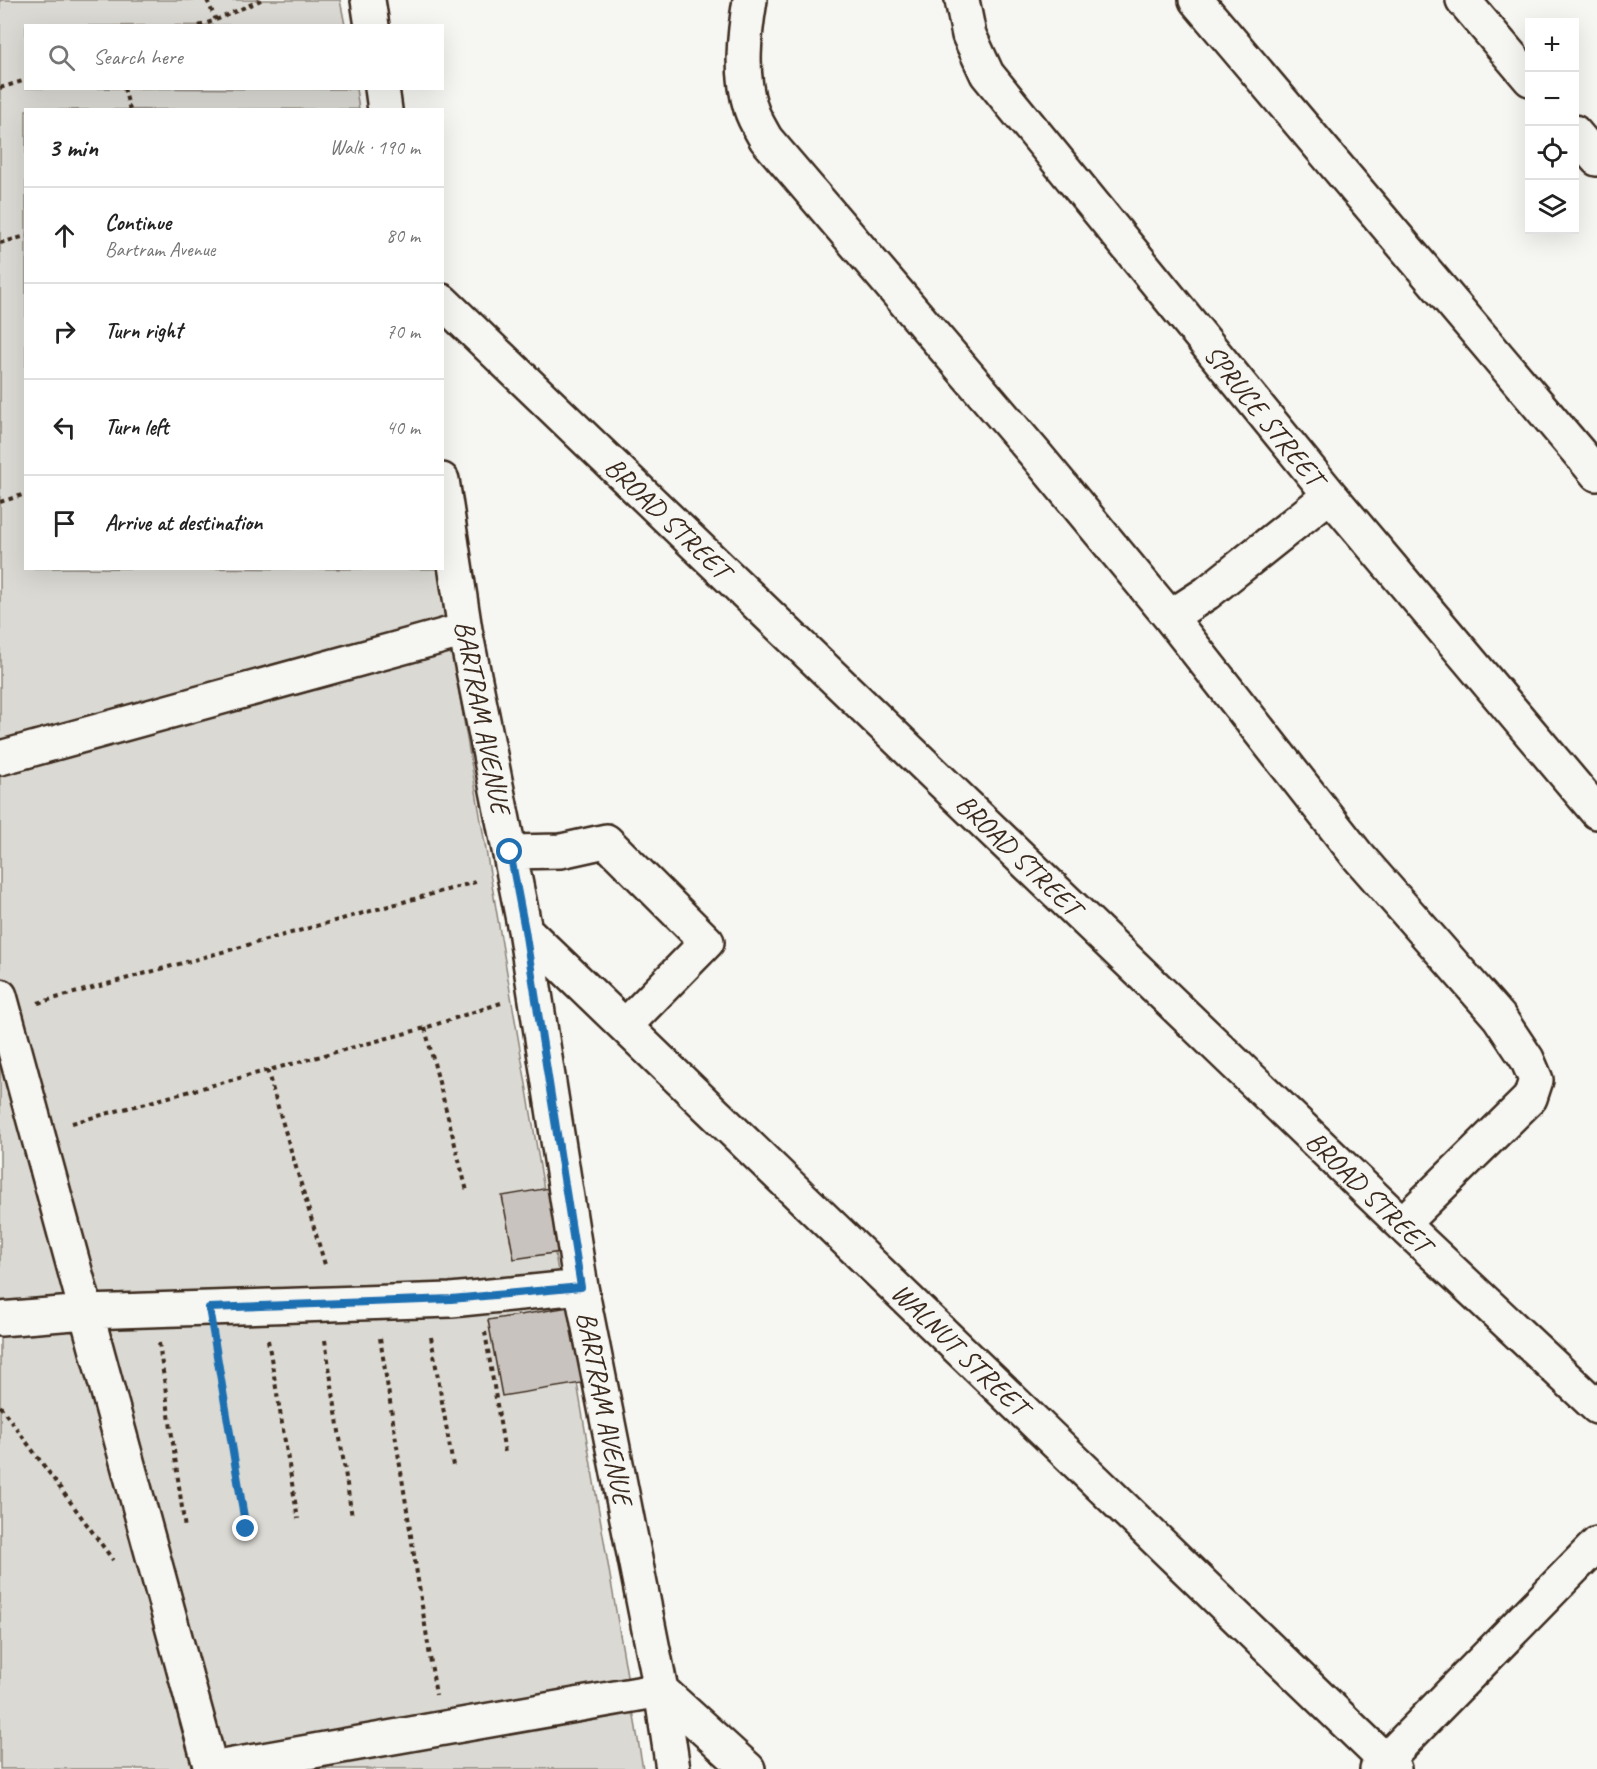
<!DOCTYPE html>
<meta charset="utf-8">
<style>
:root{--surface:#fff;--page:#f6f6f6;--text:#222;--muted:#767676;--line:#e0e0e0}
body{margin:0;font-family:Caveat,sans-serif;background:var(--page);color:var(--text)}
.controls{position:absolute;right:18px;top:18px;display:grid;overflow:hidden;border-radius:0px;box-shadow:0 6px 24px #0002}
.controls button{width:54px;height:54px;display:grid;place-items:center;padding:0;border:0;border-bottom:2px solid var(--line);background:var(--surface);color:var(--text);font:30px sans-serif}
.stop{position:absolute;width:18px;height:18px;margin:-14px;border:4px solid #1f6fb2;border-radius:50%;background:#fff}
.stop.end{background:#1f6fb2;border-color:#fff;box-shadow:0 2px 6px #0008}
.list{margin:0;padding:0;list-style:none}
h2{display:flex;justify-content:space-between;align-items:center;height:78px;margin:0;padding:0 24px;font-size:26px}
h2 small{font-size:20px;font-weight:400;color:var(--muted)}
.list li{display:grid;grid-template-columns:39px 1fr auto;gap:18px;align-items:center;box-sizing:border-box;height:96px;padding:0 24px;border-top:2px solid var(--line)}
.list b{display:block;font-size:22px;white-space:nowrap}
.list p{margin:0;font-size:20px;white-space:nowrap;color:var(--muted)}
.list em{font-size:20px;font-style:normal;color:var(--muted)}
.icon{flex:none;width:33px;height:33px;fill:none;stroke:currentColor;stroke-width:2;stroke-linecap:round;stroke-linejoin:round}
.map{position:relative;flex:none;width:1597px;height:1769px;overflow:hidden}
.search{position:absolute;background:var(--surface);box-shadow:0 6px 24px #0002;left:24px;top:24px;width:420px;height:66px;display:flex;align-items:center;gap:15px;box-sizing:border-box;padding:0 21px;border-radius:0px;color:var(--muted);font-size:22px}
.panel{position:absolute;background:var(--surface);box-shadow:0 6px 24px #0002;left:24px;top:108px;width:420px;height:462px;border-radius:0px}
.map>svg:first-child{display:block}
.green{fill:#dad9d3;stroke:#8a8278;stroke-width:1.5}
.building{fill:#c8c3be;stroke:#3b2a1e;stroke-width:1.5}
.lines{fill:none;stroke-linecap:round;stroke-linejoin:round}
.minor-casing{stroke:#3b2a1e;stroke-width:38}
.path{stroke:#3b2a1e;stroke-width:4;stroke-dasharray:4.5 4.5;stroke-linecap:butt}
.minor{stroke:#f6f6f2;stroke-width:33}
.route{stroke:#1f6fb2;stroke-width:8}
.labels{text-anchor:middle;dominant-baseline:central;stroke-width:4.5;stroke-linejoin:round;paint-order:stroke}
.street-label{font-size:28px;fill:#3b2a1e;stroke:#f6f6f2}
</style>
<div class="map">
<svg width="1597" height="1769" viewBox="0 0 1597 1769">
<rect width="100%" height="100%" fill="#f6f6f2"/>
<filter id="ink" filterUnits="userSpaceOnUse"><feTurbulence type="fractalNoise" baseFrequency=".0167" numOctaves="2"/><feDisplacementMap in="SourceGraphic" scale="12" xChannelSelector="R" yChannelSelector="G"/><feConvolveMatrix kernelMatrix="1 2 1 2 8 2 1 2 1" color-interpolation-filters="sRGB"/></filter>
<g filter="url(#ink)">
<path class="green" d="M0 0H340L345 25 26 26V88L356 89 359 109 26 110V568L438 569 643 1769H0Z"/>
<path class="building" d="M549 1188 560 1252 514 1259 502 1196Z
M569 1307 582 1383 502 1396 488 1320Z"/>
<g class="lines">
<g class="minor-casing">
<path id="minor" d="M368 0 372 26
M750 0C744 36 740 74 751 109 754 119 761 130 766 139L1036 455 1170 617 1357 855 1499 1017 1527 1059 1536 1080 1530 1098 1402 1224
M962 0 969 35 987 74 1330 495 1597 812
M1196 0 1597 474
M1463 0 1530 79
M382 88 385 110
M1574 132 1597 159
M442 301 1402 1224 1597 1407
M442 480 465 630 525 930 581 1287 661 1690 673 1769
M1170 617 1207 593 1330 495
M0 758 465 630
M510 852 561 851 606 841 707 942 625 1026
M525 930 1394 1769
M0 996 211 1769
M0 1319 86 1312 451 1300 581 1287
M211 1769 661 1690 748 1769
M1377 1769 1597 1544"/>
</g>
<path class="path" d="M207 0 216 20
M199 26 216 20 261 0
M0 88 26 80
M124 88 130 110
M0 243 26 236
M0 502 26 494
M38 1003 479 881
M425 1028 467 1191
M267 1070 326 1268
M72 1123 425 1028 501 1003
M485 1332 505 1453
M431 1337 453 1466
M380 1338 436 1695
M268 1340 298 1519
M325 1340 352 1517
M159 1343 185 1529
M215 1344 246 1529
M0 1406 113 1560"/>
<use href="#minor" class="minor"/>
</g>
</g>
<g class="lines" filter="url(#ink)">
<path class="route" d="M246 1529 209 1308 451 1299 581 1287 525 930 510 852"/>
</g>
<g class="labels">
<g class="street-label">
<text transform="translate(1264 415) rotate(51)">SPRUCE STREET</text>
<text transform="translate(668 518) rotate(44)">BROAD STREET</text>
<text transform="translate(483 717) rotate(79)">BARTRAM AVENUE</text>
<text transform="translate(1019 855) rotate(44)">BROAD STREET</text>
<text transform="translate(1369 1192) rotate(44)">BROAD STREET</text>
<text transform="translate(960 1349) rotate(44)">WALNUT STREET</text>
<text transform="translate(605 1408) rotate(79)">BARTRAM AVENUE</text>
</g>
</g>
</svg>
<div class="controls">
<button>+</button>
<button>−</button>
<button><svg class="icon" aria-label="locate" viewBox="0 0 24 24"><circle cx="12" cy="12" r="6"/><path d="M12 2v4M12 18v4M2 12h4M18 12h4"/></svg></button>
<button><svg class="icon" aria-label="layers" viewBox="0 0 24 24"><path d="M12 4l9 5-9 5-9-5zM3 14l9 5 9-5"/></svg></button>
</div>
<div class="stop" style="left:510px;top:852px"></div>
<div class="stop end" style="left:246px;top:1529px"></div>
<div class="search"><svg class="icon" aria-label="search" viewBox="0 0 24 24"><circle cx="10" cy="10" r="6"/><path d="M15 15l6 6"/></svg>Search here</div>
<section class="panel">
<h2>3 min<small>Walk · 190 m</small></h2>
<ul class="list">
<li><svg class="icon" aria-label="ahead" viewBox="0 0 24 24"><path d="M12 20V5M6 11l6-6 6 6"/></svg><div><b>Continue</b><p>Bartram Avenue</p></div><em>80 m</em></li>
<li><svg class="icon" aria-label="right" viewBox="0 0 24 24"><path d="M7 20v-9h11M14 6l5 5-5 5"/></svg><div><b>Turn right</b></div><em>70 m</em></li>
<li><svg class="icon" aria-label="left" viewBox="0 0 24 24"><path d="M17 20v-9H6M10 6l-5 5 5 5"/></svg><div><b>Turn left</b></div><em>40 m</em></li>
<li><svg class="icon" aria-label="arrive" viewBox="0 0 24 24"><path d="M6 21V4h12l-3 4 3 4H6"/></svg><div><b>Arrive at destination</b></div></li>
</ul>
</section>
</div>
